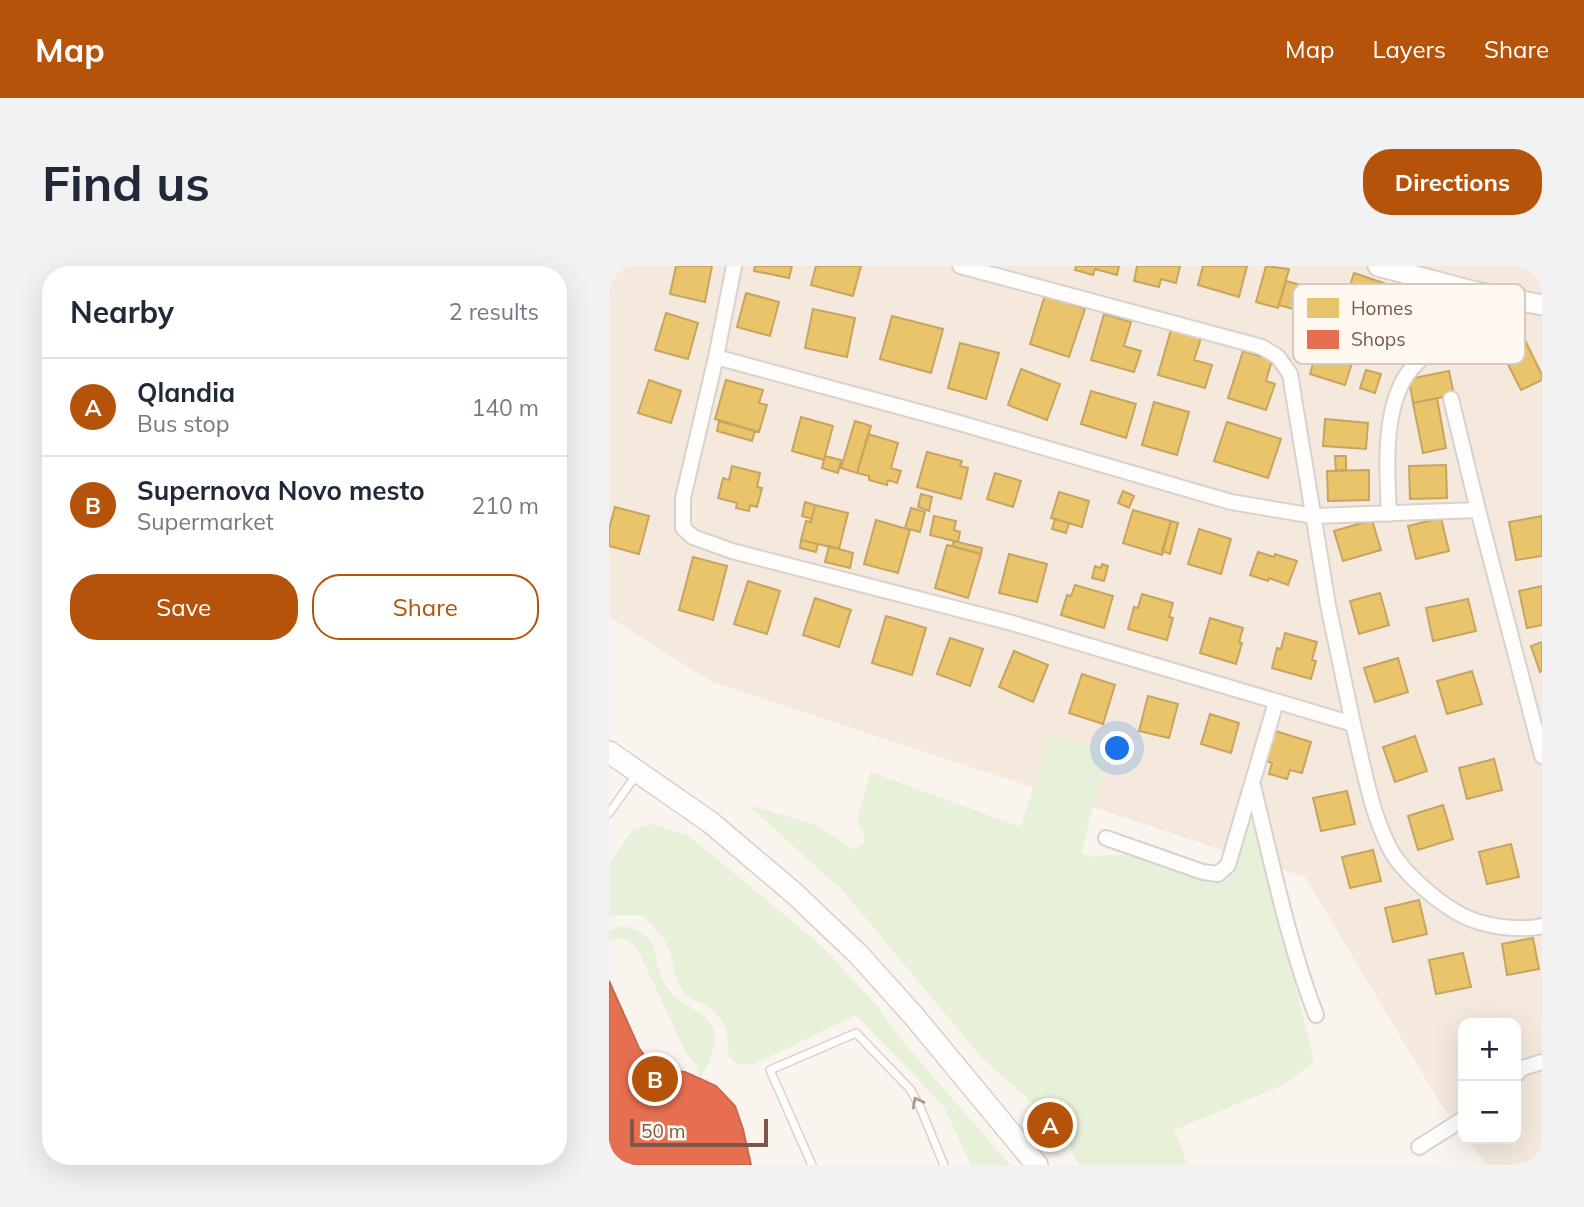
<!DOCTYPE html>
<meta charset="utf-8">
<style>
:root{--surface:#fff;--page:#f2f2f3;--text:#1f2937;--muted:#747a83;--line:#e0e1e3;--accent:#b45309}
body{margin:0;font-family:Mulish,sans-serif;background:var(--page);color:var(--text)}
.controls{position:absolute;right:21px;bottom:21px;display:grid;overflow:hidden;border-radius:14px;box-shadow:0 7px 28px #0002}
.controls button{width:63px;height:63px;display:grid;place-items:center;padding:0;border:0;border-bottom:2px solid var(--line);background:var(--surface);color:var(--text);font:35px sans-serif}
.scale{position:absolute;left:21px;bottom:18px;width:138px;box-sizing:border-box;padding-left:7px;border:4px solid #7b584a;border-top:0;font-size:19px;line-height:24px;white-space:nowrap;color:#7b584a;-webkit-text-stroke:5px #fff9f1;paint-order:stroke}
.you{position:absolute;left:509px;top:483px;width:24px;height:24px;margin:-18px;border:5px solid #fff;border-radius:50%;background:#1a73e8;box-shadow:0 0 0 10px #1a73e833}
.badge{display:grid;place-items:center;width:46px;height:46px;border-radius:50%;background:var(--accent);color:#fff;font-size:23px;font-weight:700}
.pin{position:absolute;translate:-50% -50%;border:4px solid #fff;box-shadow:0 2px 7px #0006}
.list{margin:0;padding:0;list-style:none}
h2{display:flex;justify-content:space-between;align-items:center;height:91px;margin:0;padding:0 28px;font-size:30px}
h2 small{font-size:23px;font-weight:400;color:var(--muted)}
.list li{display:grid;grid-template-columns:46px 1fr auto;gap:21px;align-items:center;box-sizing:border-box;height:98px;padding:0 28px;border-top:2px solid var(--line)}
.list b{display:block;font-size:26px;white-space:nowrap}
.list p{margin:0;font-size:23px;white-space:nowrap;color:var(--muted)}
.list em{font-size:23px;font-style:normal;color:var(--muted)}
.actions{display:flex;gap:14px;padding:21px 28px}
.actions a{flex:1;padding:16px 0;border:2px solid var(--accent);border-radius:28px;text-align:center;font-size:24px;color:var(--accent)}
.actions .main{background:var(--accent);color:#fff}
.map{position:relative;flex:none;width:933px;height:899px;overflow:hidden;border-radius:28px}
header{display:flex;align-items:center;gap:42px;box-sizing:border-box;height:98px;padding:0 35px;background:var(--accent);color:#fff}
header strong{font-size:33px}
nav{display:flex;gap:38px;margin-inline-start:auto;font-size:24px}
.intro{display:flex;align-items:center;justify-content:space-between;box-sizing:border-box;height:168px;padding:0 42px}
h1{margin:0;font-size:49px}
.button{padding:18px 32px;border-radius:28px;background:var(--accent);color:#fff;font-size:24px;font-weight:700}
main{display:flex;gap:42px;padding:0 42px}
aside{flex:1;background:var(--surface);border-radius:28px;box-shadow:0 7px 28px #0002}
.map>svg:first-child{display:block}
.residential{fill:#f5e9de}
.green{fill:#e7f0d8}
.homes{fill:#e9c46a;stroke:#c8a460;stroke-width:2}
.shops{fill:#e76f51;stroke:#c7684f;stroke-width:2}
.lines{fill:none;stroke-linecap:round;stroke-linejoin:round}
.service-casing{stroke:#d9d1cc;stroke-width:10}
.minor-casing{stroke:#d9d1cc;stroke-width:18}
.tertiary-casing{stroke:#d9d1cc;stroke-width:23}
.secondary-casing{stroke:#d9cfca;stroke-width:24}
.service{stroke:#fefdfc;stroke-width:7}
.minor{stroke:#fefdfc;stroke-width:14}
.tertiary{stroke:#fefdfc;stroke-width:19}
.secondary{stroke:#fefdfc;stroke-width:21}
.oneway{stroke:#af9a91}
.key{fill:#fff9f1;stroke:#d7c9bf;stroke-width:2}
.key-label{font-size:19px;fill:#7b584a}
</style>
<header>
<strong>Map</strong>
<nav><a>Map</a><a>Layers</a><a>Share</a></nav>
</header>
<div class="intro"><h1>Find us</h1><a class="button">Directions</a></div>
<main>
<aside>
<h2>Nearby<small>2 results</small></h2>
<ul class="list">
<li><span class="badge">A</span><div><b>Qlandia</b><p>Bus stop</p></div><em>140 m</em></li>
<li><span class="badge">B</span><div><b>Supernova Novo mesto</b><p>Supermarket</p></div><em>210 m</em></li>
</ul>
<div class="actions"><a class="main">Save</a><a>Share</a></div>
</aside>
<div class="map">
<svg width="933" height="899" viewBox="0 0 933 899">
<rect width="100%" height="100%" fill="#f9f4ee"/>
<path class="residential" d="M0 0H933V899H878L858 873H907V757H854V867L831 837 696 611 103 416 0 351Z"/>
<path class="green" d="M442 470 498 486 472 587C484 594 492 589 505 589 541 588 579 608 614 617 633 600 636 570 641 546L645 547 705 796 676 818 565 864 579 899H470L450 861 372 791 235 626 139 539 208 559 245 584 257 575 248 553 262 506 411 561Z
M43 558 80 570 207 675 270 742 294 776 401 899H362L334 839 247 749 145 798C107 803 125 773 115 759 111 753 106 745 101 742 94 736 83 735 77 729 64 713 66 700 60 683 55 670 43 659 33 649H6L0 652V598L24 564Z
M11 660C56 666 40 693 58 722 74 747 117 745 103 787 100 795 97 804 91 811L86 798 77 787 28 682 18 674 8 672 0 676V665Z"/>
<path class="homes" d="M67 0H103L96 36 61 28Z
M146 0H183L180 12 145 5Z
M207 0H252L244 30 202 19Z
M467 0H510L508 9 486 3 484 9 466 4Z
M528 0H571L567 17 552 13 550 21 525 15Z
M594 0H638L630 31 589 19Z
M657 0 680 3 669 42 647 36Z
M745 7 775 17 766 42 737 32Z
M677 15 699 21 692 45 670 39Z
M137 27 170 36 161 70 128 61Z
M436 29 476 43 460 91 421 78Z
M204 43 246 52 238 91 196 82Z
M57 47 89 57 79 93 46 84Z
M495 48 522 56 515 80 532 85 525 106 482 94Z
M283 50 334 63 322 107 271 93Z
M563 60 593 69 585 94 603 99 596 122 549 109Z
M913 68 933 109V114L912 124 889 79Z
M351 77 390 87 377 133 339 122Z
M710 77 746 88 736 119 701 108Z
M634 85 663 94 657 115 666 118 657 144 619 132Z
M412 103 451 118 438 154 399 139Z
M757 104 772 108 766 127 751 122Z
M840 105 845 129 804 137 800 113Z
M40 114 72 125 62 157 29 147Z
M117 114 154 124 150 137 158 139 150 166 106 153Z
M482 125 527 138 517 172 472 158Z
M828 132 837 182 814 187 804 137Z
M545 136 580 146 568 189 533 179Z
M192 151 224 160 215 194 183 185Z
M716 153 759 157 757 183 714 180Z
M110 155 146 165 143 175 108 165Z
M246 155 262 160 248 207 232 202Z
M618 156 672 173 659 212 605 195Z
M259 168 289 177 282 202 292 205 288 217 279 214 278 219 260 214V210L248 207Z
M318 186 353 195 351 200 359 202 352 233 308 221Z
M216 190 232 194 229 207 213 202Z
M726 190H737V204L727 205Z
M837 199 838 232 801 233 800 200Z
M123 200 151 207 148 221 153 222 148 241 141 239 140 245 127 242 128 237 109 232 114 212 120 214Z
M760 204V234L719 235 718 205Z
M386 207 412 215 404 241 378 233Z
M514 225 525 230 520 242 509 237Z
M450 226 480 235 473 261 442 252Z
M312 228 323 231 320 245 309 241Z
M196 236 206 239 203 253 193 250Z
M206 239 239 247 230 283 192 274 197 255 202 256Z
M6 241 40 250 30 288 0 280V263Z
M302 242 316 246 311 266 296 262Z
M524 244 562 255 553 289 514 277Z
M325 250 347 255 345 264 351 266 349 276 321 269Z
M933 250V290L907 294 900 256Z
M832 252 840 285 807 293 799 260Z
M446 253 460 257 457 267 443 263Z
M267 254 301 264 289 307 255 298Z
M763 254 772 284 734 295 725 265Z
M562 255 569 257 561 288 553 285Z
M590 263 622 273 612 308 579 298Z
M192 274 209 278 207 286 191 282Z
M345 275 373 282 372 288 343 280Z
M338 279 372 288 359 332 326 322Z
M220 280 244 287 241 302 216 296Z
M649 286 665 291 666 288 688 295 679 319 660 312 659 315 641 309Z
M400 288 438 298 428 336 390 327Z
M84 291 118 300 104 354 70 344Z
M493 298 499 300 495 315 483 312 486 300 492 302Z
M139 315 171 325 158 368 125 358Z
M466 319 504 330 495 362 452 349 458 329 462 330Z
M933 320V359L918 362 910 325Z
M771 327 780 359 750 368 741 335Z
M533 328 564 337 560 351 564 352 558 374 519 363 525 341 529 342Z
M206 332 242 344 230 381 194 369Z
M859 333 867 365 824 375 817 342Z
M277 350 317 362 303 409 263 397Z
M601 352 634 362 630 376 633 377 627 398 591 387Z
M676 367 708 376 703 394 707 395 702 413 663 402 668 382 672 383Z
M341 372 374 383 361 420 328 408Z
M933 376V405L931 406 922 380Z
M405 385 439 399 424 436 390 421Z
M789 392 799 426 766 436 755 402Z
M863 405 873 438 838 448 828 415Z
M473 408 506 419 494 458 460 447Z
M539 430 569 438 560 472 530 465Z
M601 448 630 457 622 487 592 478Z
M663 464 702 476 693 507 681 504 678 513 660 508 663 497 654 494Z
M806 470 818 505 786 516 774 481Z
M885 493 893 524 858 533 850 502Z
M738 525 746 558 712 565 704 532Z
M834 539 844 573 809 584 799 550Z
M902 578 910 611 878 618 870 586Z
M764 584 772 615 741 622 733 591Z
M810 634 818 668 784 676 776 642Z
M924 672 930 703 898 709 893 678Z
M854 687 862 721 827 728 820 694Z"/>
<path class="shops" d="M0 715 30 782 45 802 76 806 107 820 126 840 134 863 142 899H0Z"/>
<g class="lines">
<g class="service-casing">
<path id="service" d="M0 547 28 508
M203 899 161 804 247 767 301 823 311 841 335 899"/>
</g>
<g class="minor-casing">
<path id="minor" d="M125 0 107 91 74 232V262L84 271 123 285 403 357 744 458C754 498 761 543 780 581 793 607 836 644 864 654 883 661 913 665 933 660
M351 0 653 81 669 91 681 108 719 339 744 458
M107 91 347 156 622 236 705 250 869 244 842 133
M869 244 933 490
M780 248C778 206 774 153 794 115 803 97 822 86 834 71 845 57 853 40 863 25
M644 520C663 597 679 676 707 749
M497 572 594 606 609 608 619 599 667 436
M907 809 913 802 933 796
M810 881 854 853"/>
</g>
<g class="tertiary-casing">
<path id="tertiary" d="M769 0 863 25 933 39"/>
</g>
<g class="secondary-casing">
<path id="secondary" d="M0 486 101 556 186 628 250 689 304 749 428 899"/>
</g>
<use href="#service" class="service"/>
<use href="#minor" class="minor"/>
<use href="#tertiary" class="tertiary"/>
<use href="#secondary" class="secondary"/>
</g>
<defs><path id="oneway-chevron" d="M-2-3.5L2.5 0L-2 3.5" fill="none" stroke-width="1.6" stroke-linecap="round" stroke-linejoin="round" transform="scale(1.75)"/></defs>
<use class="oneway" href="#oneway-chevron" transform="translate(308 836) rotate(-118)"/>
<rect x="684" y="18" width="232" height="80" rx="10" class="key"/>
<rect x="698" y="32" width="32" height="20" fill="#e9c46a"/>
<rect x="698" y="64" width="32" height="19" fill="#e76f51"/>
<g class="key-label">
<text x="742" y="49">Homes</text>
<text x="742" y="80">Shops</text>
</g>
</svg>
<div class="controls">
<button>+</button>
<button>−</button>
</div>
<div class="scale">50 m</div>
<div class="you"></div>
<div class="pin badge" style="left:441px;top:859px">A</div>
<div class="pin badge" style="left:46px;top:813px">B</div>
</div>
</main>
